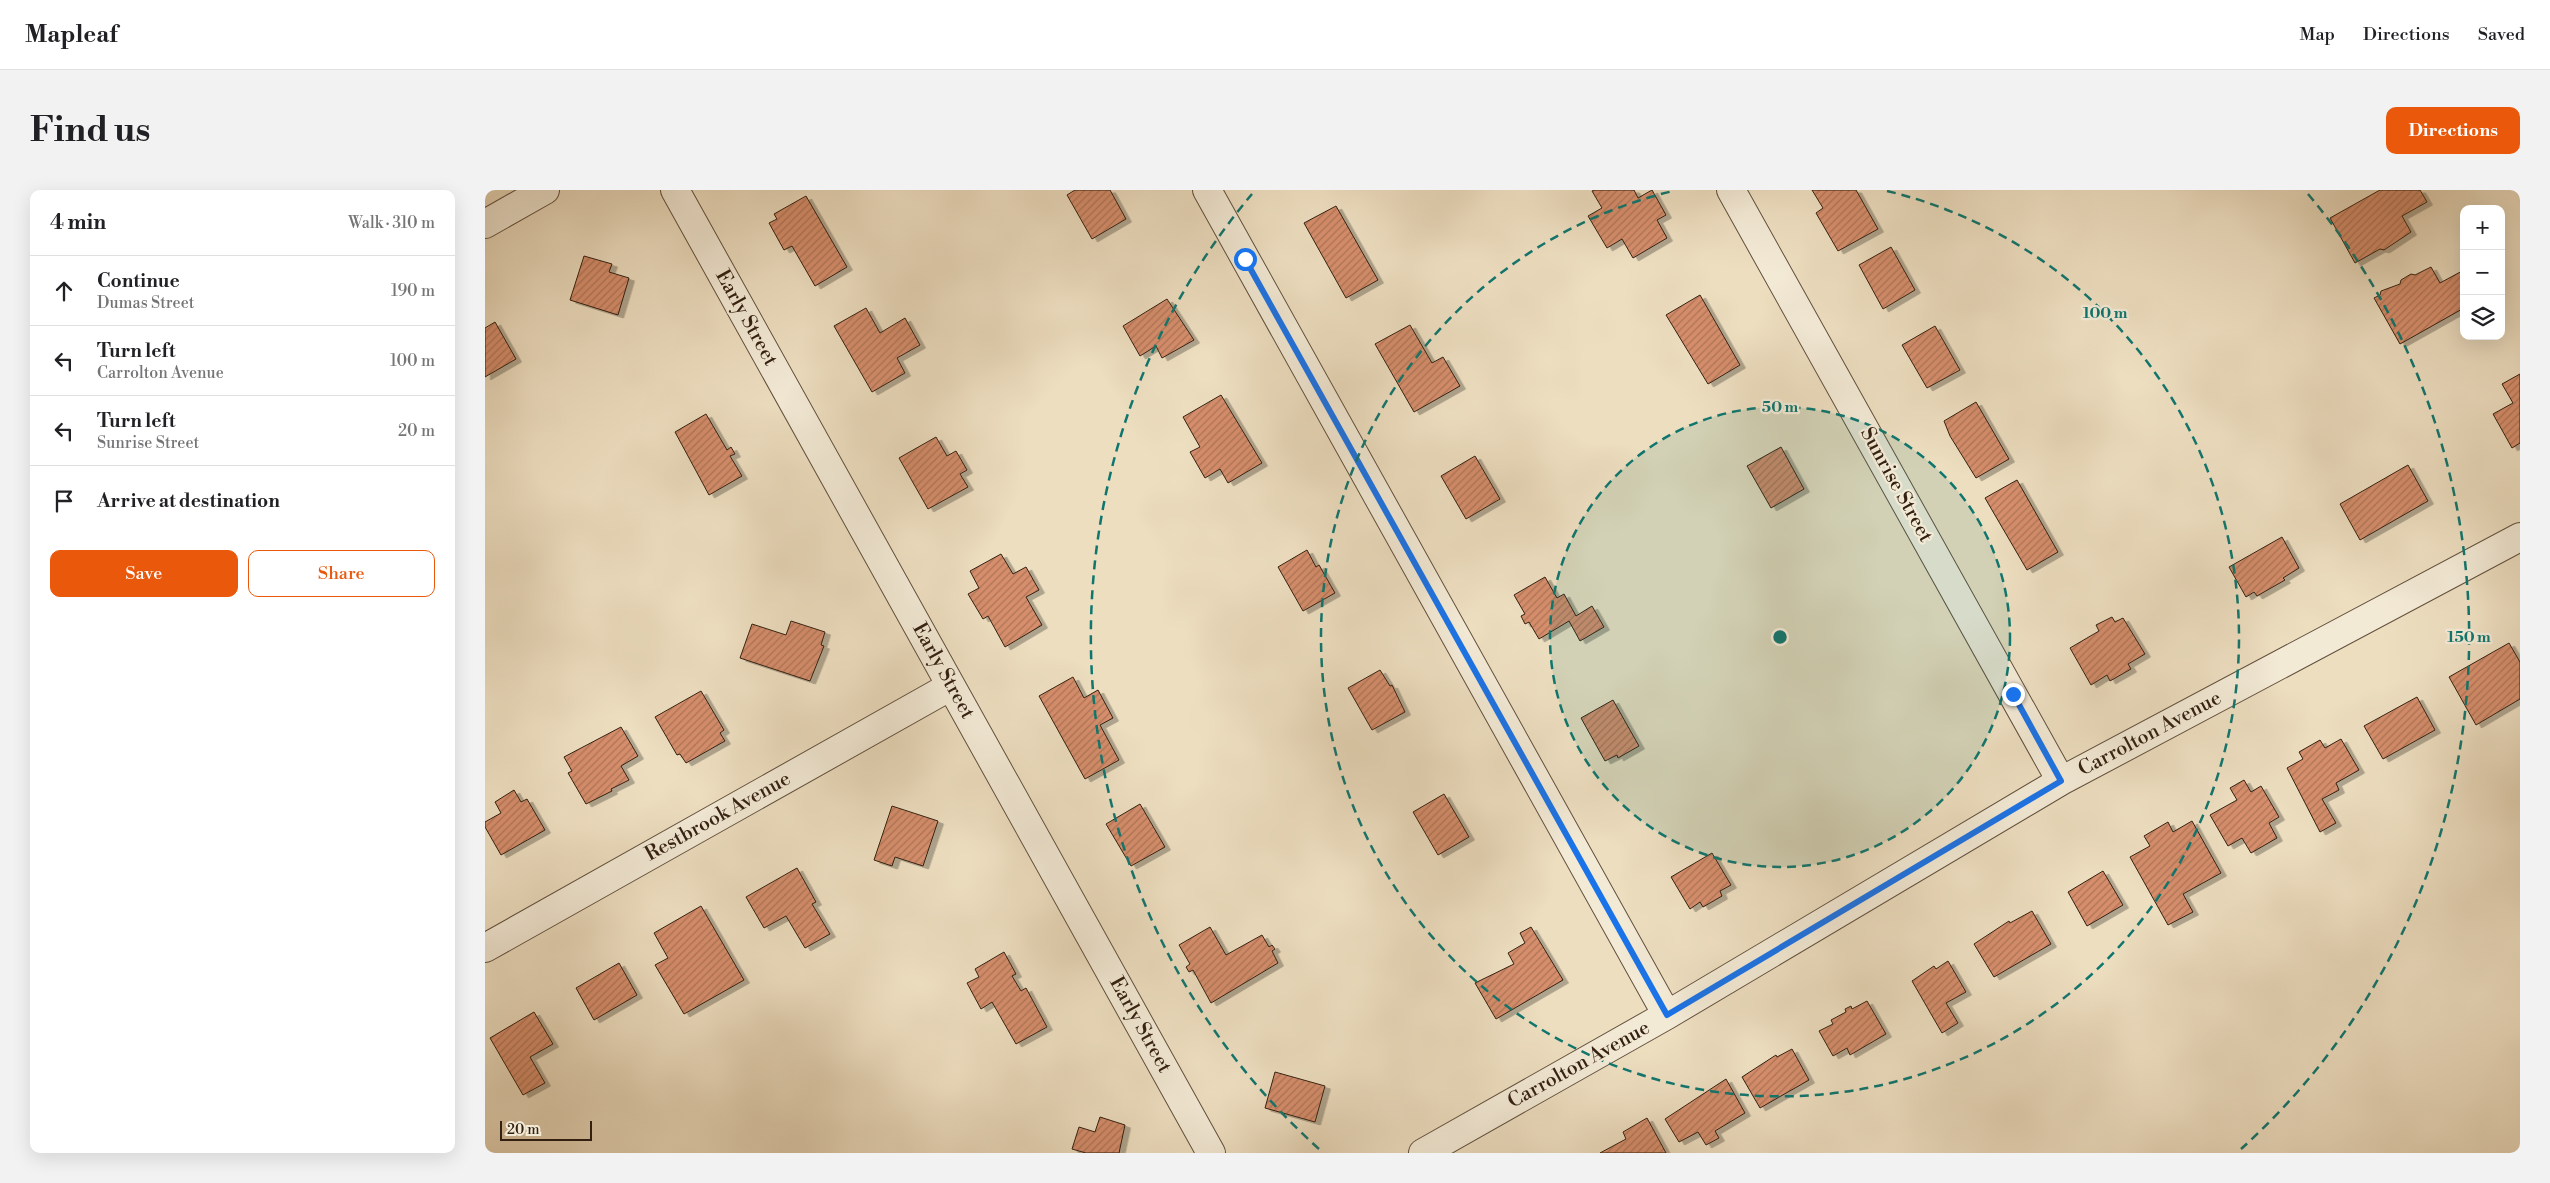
<!DOCTYPE html>
<meta charset="utf-8">
<style>
:root{--surface:#fff;--page:#f2f2f2;--text:#202124;--muted:#757577;--line:#e0e0e0;--accent:#ea580c}
body{margin:0;font-family:"Libre Bodoni",serif;background:var(--page);color:var(--text)}
.controls{position:absolute;right:15px;top:15px;display:grid;overflow:hidden;border-radius:10px;box-shadow:0 5px 20px #0002}
.controls button{width:45px;height:45px;display:grid;place-items:center;padding:0;border:0;border-bottom:1px solid var(--line);background:var(--surface);color:var(--text);font:25px sans-serif}
.scale{position:absolute;left:15px;bottom:12px;width:92px;box-sizing:border-box;padding-left:5px;border:2px solid #332011;border-top:0;font-size:14px;line-height:18px;white-space:nowrap;color:#332011;-webkit-text-stroke:4px #f3ead6;paint-order:stroke}
.stop{position:absolute;width:15px;height:15px;margin:-11px;border:4px solid #1a73e8;border-radius:50%;background:#fff}
.stop.end{background:#1a73e8;border-color:#fff;box-shadow:0 1px 5px #0008}
.list{margin:0;padding:0;list-style:none}
h2{display:flex;justify-content:space-between;align-items:center;height:65px;margin:0;padding:0 20px;font-size:21px}
h2 small{font-size:16px;font-weight:400;color:var(--muted)}
.list li{display:grid;grid-template-columns:32px 1fr auto;gap:15px;align-items:center;box-sizing:border-box;height:70px;padding:0 20px;border-top:1px solid var(--line)}
.list b{display:block;font-size:19px;white-space:nowrap}
.list p{margin:0;font-size:16px;white-space:nowrap;color:var(--muted)}
.list em{font-size:16px;font-style:normal;color:var(--muted)}
.actions{display:flex;gap:10px;padding:15px 20px}
.actions a{flex:1;padding:11px 0;border:1px solid var(--accent);border-radius:10px;text-align:center;font-size:18px;color:var(--accent)}
.actions .main{background:var(--accent);color:#fff}
.icon{flex:none;width:28px;height:28px;fill:none;stroke:currentColor;stroke-width:2;stroke-linecap:round;stroke-linejoin:round}
.map{position:relative;flex:none;width:2035px;height:963px;overflow:hidden;border-radius:10px}
header{display:flex;align-items:center;gap:30px;box-sizing:border-box;height:70px;padding:0 25px;background:var(--surface);border-bottom:1px solid var(--line)}
header strong{font-size:24px}
nav{display:flex;gap:28px;margin-inline-start:auto;font-size:18px}
.intro{display:flex;align-items:center;justify-content:space-between;box-sizing:border-box;height:120px;padding:0 30px}
h1{margin:0;font-size:35px}
.button{padding:12px 22px;border-radius:10px;background:var(--accent);color:#fff;font-size:18px;font-weight:700}
main{display:flex;gap:30px;padding:0 30px}
aside{flex:1;background:var(--surface);border-radius:10px;box-shadow:0 5px 20px #0002}
.map>svg:first-child{display:block}
.building{fill:url(#building-hatch);stroke:#332011;filter:url(#shadow)}
.lines{fill:none;stroke-linecap:round;stroke-linejoin:round}
.street-casing{stroke:#62503d;stroke-width:30}
.street{stroke:#f3ead6;stroke-width:28}
.route{stroke:#1a73e8;stroke-width:6}
.ring{fill:none;stroke:#0f766e;stroke-width:2.5;stroke-dasharray:9 6}
.labels{text-anchor:middle;dominant-baseline:central;stroke-width:4.5;stroke-linejoin:round;paint-order:stroke}
.street-label{font-size:20px;fill:#332011;stroke:#f3ead6}
.centre{fill:#0f766e;stroke:#f3ead6;stroke-width:2.5}
.ring-label{font-size:15px;text-anchor:middle;font-weight:bold;fill:#0f766e;stroke:#f3ead6;stroke-width:4.5;stroke-linejoin:round;paint-order:stroke}
</style>
<header>
<strong>Mapleaf</strong>
<nav><a>Map</a><a>Directions</a><a>Saved</a></nav>
</header>
<div class="intro"><h1>Find us</h1><a class="button">Directions</a></div>
<main>
<aside>
<h2>4 min<small>Walk · 310 m</small></h2>
<ul class="list">
<li><svg class="icon" aria-label="ahead" viewBox="0 0 24 24"><path d="M12 20V5M6 11l6-6 6 6"/></svg><div><b>Continue</b><p>Dumas Street</p></div><em>190 m</em></li>
<li><svg class="icon" aria-label="left" viewBox="0 0 24 24"><path d="M17 20v-9H6M10 6l-5 5 5 5"/></svg><div><b>Turn left</b><p>Carrolton Avenue</p></div><em>100 m</em></li>
<li><svg class="icon" aria-label="left" viewBox="0 0 24 24"><path d="M17 20v-9H6M10 6l-5 5 5 5"/></svg><div><b>Turn left</b><p>Sunrise Street</p></div><em>20 m</em></li>
<li><svg class="icon" aria-label="arrive" viewBox="0 0 24 24"><path d="M6 21V4h12l-3 4 3 4H6"/></svg><div><b>Arrive at destination</b></div></li>
</ul>
<div class="actions"><a class="main">Save</a><a>Share</a></div>
</aside>
<div class="map">
<svg width="2035" height="963" viewBox="0 0 2035 963">
<defs>
<pattern id="building-hatch" width="6" height="6" patternUnits="userSpaceOnUse" patternTransform="scale(1.25)"><rect width="6" height="6" fill="#d68e6c"/><path d="M-1 1l2-2M0 6l6-6M5 7l2-2" fill="none" stroke="#ae7457"/></pattern>
<filter id="shadow"><feDropShadow dx="5.5" dy="3" stdDeviation="0" flood-color="#0004"/></filter>
</defs>
<rect width="100%" height="100%" fill="#eddec0"/>
<filter id="stains"><feTurbulence type="fractalNoise" baseFrequency=".004" numOctaves="4"/><feColorMatrix values="0 0 0 0 .2 0 0 0 0 .09 0 0 0 0 .02 0 0 0 .5 -.17"/></filter>
<radialGradient id="worn" r=".72"><stop offset=".6" stop-color="#630" stop-opacity="0"/><stop offset="1" stop-color="#630" stop-opacity=".3"/></radialGradient>
<path class="building" d="M590 0H625L641 29 607 49 582 5Z
M1109 0H1149L1153 8 1167 0 1181 25 1172 30 1182 48 1148 68 1137 49 1122 58 1103 26 1117 18 1107 1Z
M1327 0H1371L1393 39 1353 61 1331 23 1338 18Z
M1895 0H1935L1942 12 1917 26 1926 42 1899 60 1895 59 1870 73 1845 28Z
M321 6 362 77 330 96 307 56 299 60 284 33 292 29 289 24Z
M851 16 893 90 861 108 819 33Z
M1406 57 1430 100 1398 119 1374 75Z
M99 66 127 74 124 82 144 88 133 125 85 110Z
M1946 77 1955 93 1979 80V118L1915 154 1889 108 1895 105 1896 101 1915 94 1916 90 1926 84 1930 85Z
M1215 105 1255 175 1223 194 1181 125Z
M682 109 709 150 677 168 671 156 655 166 638 136Z
M381 118 395 143 420 128 435 155 412 168 420 183 387 202 349 136Z
M10 132 31 169 0 187V138Z
M925 135 947 173 958 167 975 196 929 222 890 154Z
M1450 136 1475 180 1442 198 1417 155Z
M2035 184V253L2027 258 2008 224 2028 213 2017 194Z
M736 205 777 273 743 293 735 279 720 288 705 262 715 257 698 227Z
M1491 212 1524 269 1491 288 1465 246 1459 231Z
M221 224 242 260 246 257 250 264 245 266 257 286 224 305 190 242Z
M451 247 462 266 471 261 482 280 475 284 483 297 443 319 414 268Z
M1296 257 1319 299 1286 318 1262 276Z
M990 266 1015 309 981 329 956 286Z
M1923 275 1943 311 1875 350 1855 314Z
M1532 290 1573 362 1542 380 1500 308Z
M1797 347 1814 378 1798 388 1800 390 1772 406 1769 402 1761 407 1744 377Z
M822 360 831 377 834 375 850 403 818 421 793 377Z
M516 364 528 384 541 377 554 400 541 407 557 435 520 457 503 426 498 429 483 404 494 398 485 381Z
M1060 387 1072 408 1079 404 1091 426 1107 416 1119 437 1095 451 1084 431 1054 449 1044 432 1040 434 1036 426 1040 424 1029 405Z
M1627 427 1630 432 1638 428 1660 464 1643 474 1646 479 1625 491 1622 485 1606 495 1585 458 1614 441 1611 435Z
M306 431 340 442 336 455 339 456 325 491 255 468 267 434 301 445Z
M2024 453 2035 472V509L1991 535 1964 487Z
M895 480 905 496 907 495 920 522 887 540 863 498Z
M588 487 599 508 613 500 628 528 615 535 634 570 600 589 554 506Z
M216 501 239 540 235 543 240 551 201 573 195 564 192 565 170 527Z
M1932 507 1950 540 1898 569 1879 536Z
M1128 510 1154 556 1133 568 1132 565 1120 571 1096 528Z
M136 537 153 566 136 576 144 590 126 599 127 601 101 614 83 583 87 581 79 567Z
M1856 549 1874 580 1851 593 1854 600 1837 609 1851 633 1835 642 1802 578 1818 569 1814 562 1835 550 1840 558Z
M1759 590 1766 602 1776 596 1794 627 1784 633 1792 648 1766 663 1757 648 1743 656 1725 625 1752 610 1745 598Z
M29 600 36 612 42 609 60 640 16 665 0 637V632L16 623 10 612Z
M959 604 984 647 953 665 928 622Z
M655 614 680 657 646 676 621 634Z
M407 616 453 631 438 676 410 667 407 676 389 670Z
M1707 631 1736 683 1698 704 1708 722 1683 735 1645 667 1665 656 1659 646 1683 632 1688 642Z
M1227 663 1246 695 1235 701 1237 706 1218 717 1215 712 1205 719 1186 687Z
M312 678 331 712 327 714 345 744 320 758 301 726 279 738 261 707Z
M1618 681 1638 715 1602 736 1583 702Z
M216 716 259 790 199 824 170 775 183 768 169 743Z
M1547 721 1566 754 1509 787 1489 754 1524 731 1525 733Z
M725 737 741 765 777 745 784 757 787 755 790 759 787 761 793 773 726 813 708 780 704 782 701 777 705 774 694 755Z
M1046 737 1078 790 1011 829 990 793 1029 774 1023 763 1040 753 1035 743Z
M519 762 531 784 527 786 536 801 541 798 562 837 531 854 507 812 496 819 482 793 494 787 490 779Z
M1463 771 1481 802 1461 813 1473 833 1457 843 1427 791 1449 776 1451 779Z
M134 773 152 805 109 830 91 798Z
M1382 811 1401 844 1365 865 1362 858 1348 866 1334 841 1348 834 1346 830 1361 822 1360 819 1366 816 1367 819Z
M49 822 68 854 45 867 60 893 38 905 5 848Z
M1307 859 1324 890 1275 918 1257 887 1291 865 1292 867Z
M790 882 840 896 830 932 780 918Z
M1241 889 1260 923 1230 941 1234 948 1221 955 1213 942 1194 952 1180 929Z
M615 927 640 935 634 963H601L587 959 594 937 610 942Z
M1162 928 1181 963H1115L1141 949 1138 942Z"/>
<g class="lines">
<g class="street-casing">
<path id="street" d="M190 0 726 963
M722 0 1182 825
M1246 0 1576 591
M0 34 60 0
M0 758 466 496
M938 963 1182 825 1576 591 2035 347"/>
</g>
<use href="#street" class="street"/>
</g>
<g class="lines">
<path class="route" d="M760 69 1182 825 1576 591 1528 504"/>
</g>
<circle cx="1295" cy="447" r="230" fill="#0f766e" fill-opacity=".12"/>
<g class="ring">
<circle cx="1295" cy="447" r="230"/>
<path d="M1402 1A459 459 0 1 1 1188 1"/>
<path d="M834 959A689 689 0 0 1 767 4M1823 4A689 689 0 0 1 1756 959"/>
</g>
<g class="labels">
<g class="street-label">
<text transform="translate(261 128) rotate(61)">Early Street</text>
<text transform="translate(1411 295) rotate(61)">Sunrise Street</text>
<text transform="translate(458 481) rotate(61)">Early Street</text>
<text transform="translate(1665 544) rotate(-28)">Carrolton Avenue</text>
<text transform="translate(233 627) rotate(-29)">Restbrook Avenue</text>
<text transform="translate(655 835) rotate(61)">Early Street</text>
<text transform="translate(1094 875) rotate(-29)">Carrolton Avenue</text>
</g>
</g>
<circle cx="1295" cy="447" r="8" class="centre"/>
<g class="ring-label">
<text x="1620" y="128">100 m</text>
<text x="1295" y="222">50 m</text>
<text x="1984" y="452">150 m</text>
</g>
<rect width="100%" height="100%" filter="url(#stains)"/>
<rect width="100%" height="100%" fill="url(#worn)"/>
</svg>
<div class="controls">
<button>+</button>
<button>−</button>
<button><svg class="icon" aria-label="layers" viewBox="0 0 24 24"><path d="M12 4l9 5-9 5-9-5zM3 14l9 5 9-5"/></svg></button>
</div>
<div class="scale">20 m</div>
<div class="stop" style="left:760px;top:69px"></div>
<div class="stop end" style="left:1528px;top:504px"></div>
</div>
</main>
